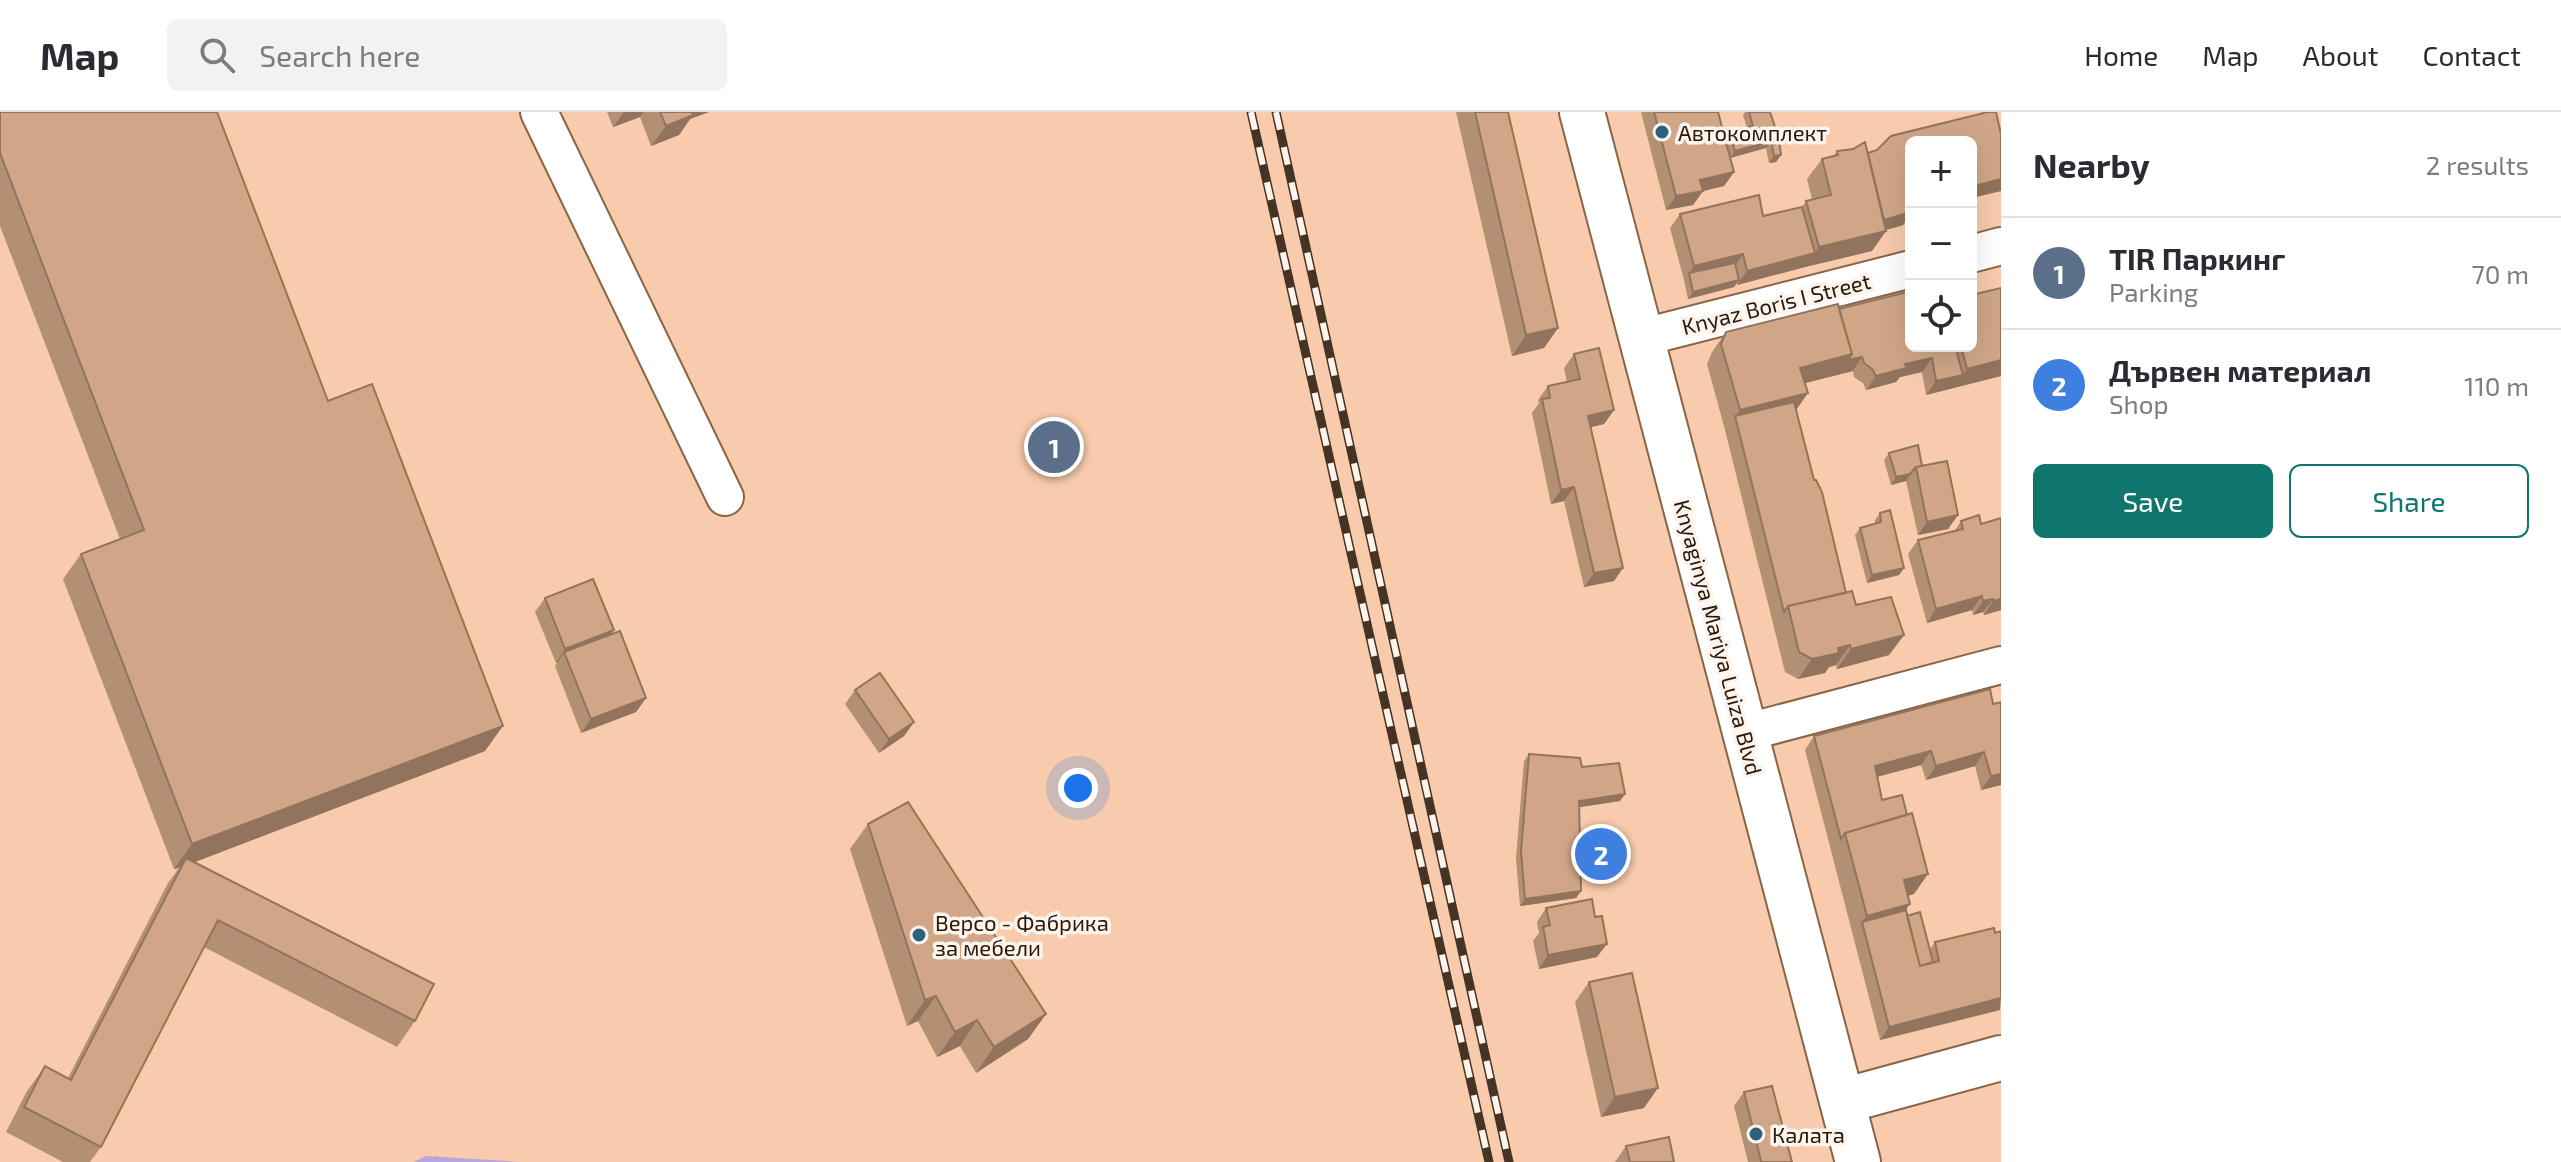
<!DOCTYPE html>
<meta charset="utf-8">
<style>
:root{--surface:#fff;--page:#f2f2f3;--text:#2b2b33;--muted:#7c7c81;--line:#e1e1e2;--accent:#0f766e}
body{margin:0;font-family:"Exo 2",sans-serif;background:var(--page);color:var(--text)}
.controls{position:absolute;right:24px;top:24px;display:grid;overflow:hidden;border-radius:12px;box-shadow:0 8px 32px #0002}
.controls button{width:72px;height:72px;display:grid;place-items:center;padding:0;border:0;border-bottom:2px solid var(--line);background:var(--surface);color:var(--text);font:40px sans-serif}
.you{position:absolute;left:1078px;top:676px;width:28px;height:28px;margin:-20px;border:6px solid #fff;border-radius:50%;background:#1a73e8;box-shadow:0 0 0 12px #1a73e833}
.badge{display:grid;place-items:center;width:52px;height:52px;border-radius:50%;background:var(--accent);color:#fff;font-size:26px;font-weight:700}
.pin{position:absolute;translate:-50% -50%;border:4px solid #fff;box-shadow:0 2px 8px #0006}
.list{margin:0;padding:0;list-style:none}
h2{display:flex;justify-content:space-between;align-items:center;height:104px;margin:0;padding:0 32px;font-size:34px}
h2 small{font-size:26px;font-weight:400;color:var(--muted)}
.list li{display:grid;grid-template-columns:52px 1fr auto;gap:24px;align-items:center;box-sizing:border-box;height:112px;padding:0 32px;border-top:2px solid var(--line)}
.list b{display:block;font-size:30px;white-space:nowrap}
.list p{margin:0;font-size:26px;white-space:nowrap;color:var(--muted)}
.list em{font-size:26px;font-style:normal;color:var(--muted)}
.actions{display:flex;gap:16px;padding:24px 32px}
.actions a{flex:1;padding:18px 0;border:2px solid var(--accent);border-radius:12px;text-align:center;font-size:28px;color:var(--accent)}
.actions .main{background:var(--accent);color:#fff}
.icon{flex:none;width:44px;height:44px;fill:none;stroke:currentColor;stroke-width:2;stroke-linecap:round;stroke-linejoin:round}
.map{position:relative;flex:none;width:2001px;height:1050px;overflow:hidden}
header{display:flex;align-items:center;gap:48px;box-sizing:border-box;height:112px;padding:0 40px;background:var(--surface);border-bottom:2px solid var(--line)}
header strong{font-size:38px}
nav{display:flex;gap:44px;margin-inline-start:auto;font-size:28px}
.search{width:560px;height:72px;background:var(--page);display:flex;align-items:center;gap:20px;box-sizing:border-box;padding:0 28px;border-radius:12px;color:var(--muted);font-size:30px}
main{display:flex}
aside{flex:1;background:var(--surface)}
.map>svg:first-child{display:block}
.grass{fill:url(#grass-dots)}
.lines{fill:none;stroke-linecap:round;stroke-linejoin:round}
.street-casing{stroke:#8a6447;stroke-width:40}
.secondary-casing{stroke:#8a6447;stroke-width:48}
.street{stroke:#fff;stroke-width:36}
.secondary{stroke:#fff;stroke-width:44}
.rail-casing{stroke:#463323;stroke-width:9}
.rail{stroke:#fdf4ed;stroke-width:6;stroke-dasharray:18;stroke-linecap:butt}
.wall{fill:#b38f74}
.shaded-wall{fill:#92745e}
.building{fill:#d0a687;stroke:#92745e;stroke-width:2}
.poi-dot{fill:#30607f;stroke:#fdf4ed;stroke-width:3}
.labels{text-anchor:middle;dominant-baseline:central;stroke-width:7;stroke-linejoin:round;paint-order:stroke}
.poi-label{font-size:22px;fill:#28190c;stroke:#fdf4ed;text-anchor:start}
.street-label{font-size:22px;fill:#28190c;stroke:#fdf4ed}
</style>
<header>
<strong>Map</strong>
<div class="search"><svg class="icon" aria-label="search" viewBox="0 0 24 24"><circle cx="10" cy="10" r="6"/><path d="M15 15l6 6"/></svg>Search here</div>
<nav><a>Home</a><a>Map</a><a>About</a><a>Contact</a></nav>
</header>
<main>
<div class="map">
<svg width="2001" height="1050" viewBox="0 0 2001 1050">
<defs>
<pattern id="grass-dots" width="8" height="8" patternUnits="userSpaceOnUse" patternTransform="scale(2)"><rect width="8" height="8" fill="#b7a5e0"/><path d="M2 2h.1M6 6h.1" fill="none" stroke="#9d8dbf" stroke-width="1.8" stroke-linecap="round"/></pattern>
</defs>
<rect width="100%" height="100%" fill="#f7cbab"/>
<path class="grass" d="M426 1044 522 1050H414Z"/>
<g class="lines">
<g class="street-casing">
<path id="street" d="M539 0 725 385
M1971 142 2001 134
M1640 226 1911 157
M1744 621 2001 553"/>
</g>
<g class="secondary-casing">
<path id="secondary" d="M1582 0 1858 1050
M1843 989 2001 946"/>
</g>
<use href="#street" class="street"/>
<use href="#secondary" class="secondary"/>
<g class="rail-casing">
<path id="rail" d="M1251 0 1489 1050
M1276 0 1509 1050"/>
</g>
<use href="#rail" class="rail"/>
</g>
<path class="wall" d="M0 0 328 289 485 639 194 750 415 909 397 935 204 835 101 1035 90 1050H63L6 1020 27 979 45 954 68 966 168 771 179 756 174 757 63 467 81 442 120 427 0 114Z
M607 0H709L690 7 679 23 651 34 640 5 613 15Z
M1456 0H1508L1558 216 1544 236 1512 244Z
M1641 0H1718L1725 26 1729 20 1747 16 1743 3 1745 0H1770L1776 50 1769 51 1766 36 1730 46 1734 60 1724 74 1703 79 1693 93 1666 98Z
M1988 0H1996L2001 22V79L1971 86V30H1911V102L1903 113 1886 118 1872 139 1805 155 1737 173V170L1734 175 1688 187 1684 168 1670 116 1680 102 1759 83 1763 104 1802 95 1806 89 1812 87 1807 67 1822 47 1833 45 1837 39 1853 37 1865 30 1868 41 1877 38 1891 24Z
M2001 176V264L1926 283 1922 260 1900 265 1896 270 1866 278 1863 271 1854 265 1853 259 1805 271 1796 298 1807 341 1846 481 1856 493 1904 523 1889 543 1837 557 1836 553 1829 555 1825 561 1798 567 1785 560 1725 318 1707 252 1712 240 1726 220 1839 197 1911 234H1971Z
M1574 242 1614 298 1604 312 1591 315 1614 469 1584 475 1564 389 1551 392 1532 301 1539 291 1538 288 1548 274 1567 270 1564 256Z
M1889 341 1922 354 1958 403 1948 417 1918 423 1906 369 1891 373 1884 348Z
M1880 401 1904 456 1899 463 1867 471 1855 423 1860 416 1875 412V408Z
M2001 406V498L1984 503 1983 500 1973 503 1972 498 1927 511 1908 442 1918 428 1954 420 1961 409 1981 412Z
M545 486 614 518 611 522 646 586 636 600 581 621 555 554 558 550 556 551 535 500Z
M1990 577 2001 673 1981 678 1975 654 1926 668 1921 653 1877 665 1882 688 1914 782 1908 784 1906 798 1907 804 1930 837 1935 830 2000 898 1880 928 1805 638 1814 624Z
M855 578 914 610 904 624 879 641 845 592Z
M1529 642 1582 655 1620 689 1579 695 1581 779 1576 786 1520 794 1516 746 1524 649Z
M868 712 1046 902 1028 927 976 961 960 934 937 945 918 909 907 914 850 737Z
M1546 796 1597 845 1539 857 1533 829 1539 821 1537 810Z
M1589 870 1644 996 1601 1005 1575 890Z
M1744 980 1792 1050H1748L1734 994Z
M1626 1034 1674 1050H1615Z"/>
<path class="shaded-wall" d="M624 0H643L640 5 613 15Z
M684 0H709L690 7 679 23 651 34 666 14Z
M1771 29 1766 36 1730 46 1735 39Z
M1781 43 1776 50 1769 51 1774 44Z
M1734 60 1724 74 1699 80 1703 79 1693 93 1666 98 1676 84 1700 68Z
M2001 67V79L1971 86V75Z
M1911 90V102L1903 113 1873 122 1886 119 1872 139 1805 155 1737 173 1747 159 1815 141 1819 135 1879 109Z
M1743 142 1734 156 1689 161 1694 154Z
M1739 168 1734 175 1688 187 1693 180Z
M1558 216 1544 236 1512 244 1526 223Z
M1852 242 1862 245 1853 259 1786 276 1800 256Z
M1932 246 1922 260 1900 265 1896 270 1866 278 1876 264 1905 252Z
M2001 248V264L1926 283 1936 269 1963 263 1967 257Z
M1808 281 1794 301 1735 304 1740 298Z
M1614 298 1604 312 1579 318 1588 304Z
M1910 362 1906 369 1891 373 1896 365Z
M1574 375 1564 389 1551 392 1561 378Z
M1958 403 1948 417 1918 423 1927 410Z
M1623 456 1614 469 1584 475 1594 461Z
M1904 456 1899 463 1867 471 1872 463Z
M1982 484 1972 498 1927 511 1936 497Z
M1993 487 1983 500 1973 503 1983 489Z
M2001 487V498L1984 503 1993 489Z
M614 518 604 532 564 540 558 550 556 551 565 537Z
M1904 523 1889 543 1837 557 1851 537Z
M1850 533 1836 553 1829 555 1825 561 1798 567 1812 547 1838 536Z
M646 586 636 600 581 621 591 607Z
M914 610 904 624 879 641 889 627Z
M503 614 485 639 182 755 186 746 179 756 174 757 192 732Z
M1931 639 1921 653 1865 668 1875 654Z
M1984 640 1975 654 1926 668 1936 654Z
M2001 662V673L1981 678 1991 664Z
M1625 682 1620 689 1574 696 1579 689Z
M1928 762 1914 782 1890 788 1904 768Z
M1581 779 1576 786 1520 794 1525 787Z
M1910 792 1896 812 1862 810 1867 804Z
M1607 832 1597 845 1539 857 1548 843Z
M936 884 918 909 907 914 925 888Z
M2001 886 2000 898 1880 928 1889 915Z
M1046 902 1028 927 976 961 994 935Z
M977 908 960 934 937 945 955 920Z
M1658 976 1644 996 1601 1005 1615 985Z"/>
<path class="building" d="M0 0H217L328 289 372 272 503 614 192 732 81 442 144 418 0 41Z
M660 0H692L693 3 666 14Z
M1475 0H1508L1558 216 1526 223Z
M1654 0H1718L1734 60 1700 68 1703 79 1676 84Z
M1749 0H1770L1779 27 1781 43 1774 44 1771 29 1735 39 1729 20 1753 14Z
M1988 0H1996L2001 22V67L1971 75V30H1911V100L1884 108 1868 41 1877 38 1891 24Z
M1865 30 1886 119 1819 135 1806 89 1831 83 1822 47 1838 43 1837 39 1853 37Z
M1759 83 1763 104 1802 95 1815 141 1747 159 1743 142 1694 154 1680 102Z
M1735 151 1739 168 1693 180 1689 161Z
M2001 176V248L1967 257 1961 234H1971V183Z
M1911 179V234H1955L1963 263 1936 269 1932 246 1905 252 1906 256 1876 264 1872 257 1864 251 1862 245 1848 248 1852 242 1839 197Z
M1838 192 1852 242 1800 256 1808 281 1740 298 1721 232 1726 220Z
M1599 236 1614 298 1588 304 1623 456 1594 461 1574 375 1561 378 1542 287 1550 286 1548 274 1580 267 1574 242Z
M1794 290 1814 368H1816L1822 380 1846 481 1788 494 1784 500 1735 304Z
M1918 333 1922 354 1916 355 1910 362 1896 365 1889 341Z
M1947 349 1958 403 1927 410 1916 355Z
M1890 398 1904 456 1872 463 1860 416 1881 410 1880 401Z
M1979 403 1981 412 2001 406V487L1993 489V487L1983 489 1982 484 1936 497 1918 428 1963 417 1961 409Z
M593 467 614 518 565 537 545 486Z
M1852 479 1856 493 1891 485 1904 523 1851 537 1850 533 1838 536 1839 541 1812 547 1799 540 1788 494Z
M620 519 646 586 591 607 564 540Z
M880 561 914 610 889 627 855 578Z
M1990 577 1993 592 2001 590V662L1991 664 1984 640 1936 654 1931 639 1875 654 1882 688 1902 683 1907 703 1845 721 1841 727 1814 624Z
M1529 642 1580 646 1582 655 1619 651 1625 682 1579 689 1581 779 1525 787 1521 739Z
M908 690 1046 902 994 935 977 908 955 920 936 884 925 888 868 712Z
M1912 701 1928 762 1904 768 1910 792 1867 804 1845 721Z
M186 746 434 872 415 909 218 808 101 1035 24 995 45 954 71 968Z
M1592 787 1595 805 1602 804 1607 832 1548 843 1543 815 1550 813 1546 796Z
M1906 798 1920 854 1939 849 1935 830 1994 816 1995 821 2001 819V886L1889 915 1862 810Z
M1920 800 1933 850 1920 854 1907 804Z
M1632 861 1658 976 1615 985 1589 870Z
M1772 974 1792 1050H1762L1761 1049 1744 980Z
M1669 1025 1674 1050H1630L1626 1034Z"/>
<g class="poi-dot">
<circle cx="1662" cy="20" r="8"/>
<circle cx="919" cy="823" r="8"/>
<circle cx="1756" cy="1022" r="8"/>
</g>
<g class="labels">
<g class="poi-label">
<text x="1678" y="20">Автокомплект</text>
<text x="935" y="810">Версо - Фабрика<tspan x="935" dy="25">за мебели</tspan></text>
<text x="1772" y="1022">Калата</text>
</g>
<g class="street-label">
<text transform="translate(1776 191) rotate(-14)">Knyaz Boris I Street</text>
<text transform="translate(1719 525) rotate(75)">Knyaginya Mariya Luiza Blvd</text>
</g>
</g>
</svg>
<div class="controls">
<button>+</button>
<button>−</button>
<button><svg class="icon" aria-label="locate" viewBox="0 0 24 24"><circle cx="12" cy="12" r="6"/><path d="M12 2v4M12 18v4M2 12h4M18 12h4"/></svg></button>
</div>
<div class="you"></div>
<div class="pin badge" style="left:1054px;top:335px;background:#5c6f8a">1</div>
<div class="pin badge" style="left:1601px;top:742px;background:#3f7fe0">2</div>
</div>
<aside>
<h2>Nearby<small>2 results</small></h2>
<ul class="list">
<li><span class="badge" style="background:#5c6f8a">1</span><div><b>TIR Паркинг</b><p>Parking</p></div><em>70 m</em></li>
<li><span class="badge" style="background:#3f7fe0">2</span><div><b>Дървен материал</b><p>Shop</p></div><em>110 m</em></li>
</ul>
<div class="actions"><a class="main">Save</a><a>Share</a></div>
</aside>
</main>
